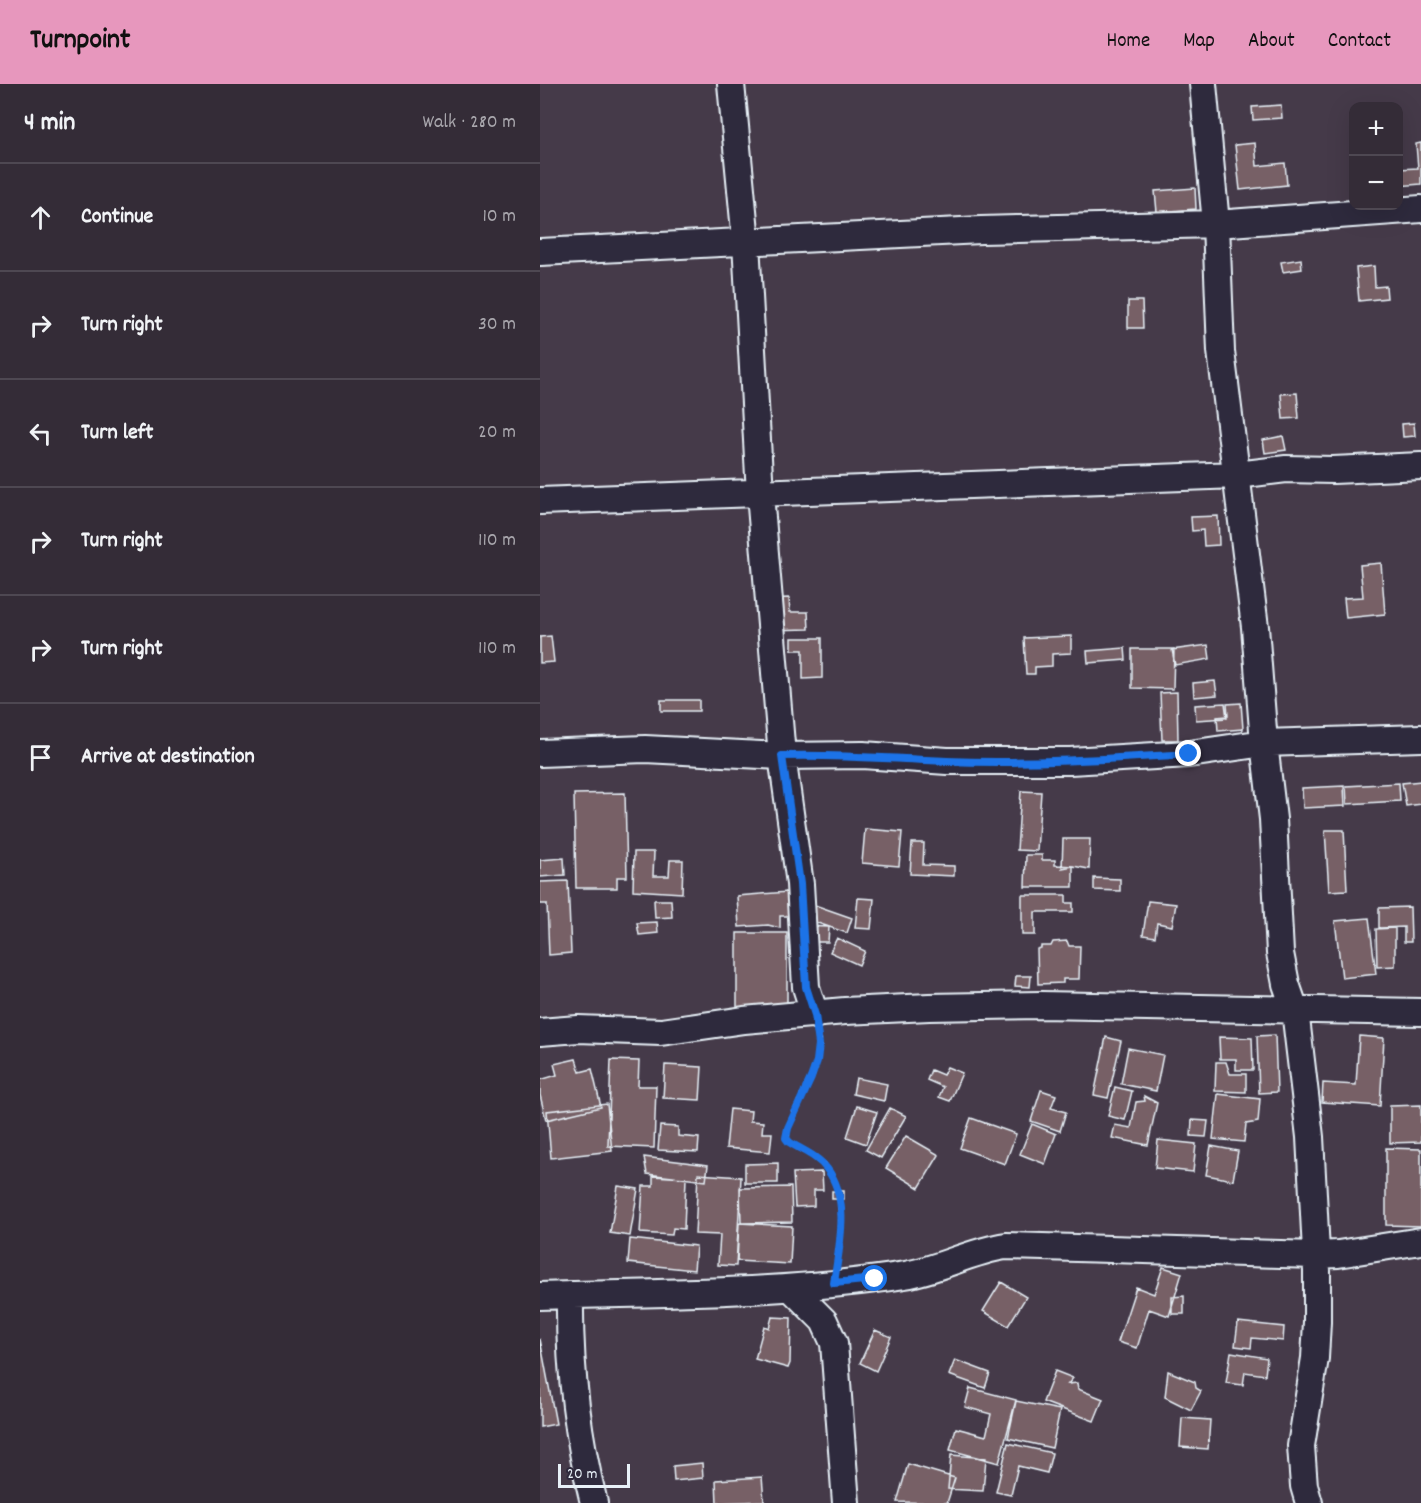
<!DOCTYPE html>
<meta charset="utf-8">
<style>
:root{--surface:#342c37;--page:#3f3842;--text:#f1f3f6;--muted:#a9a7ad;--line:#4e4852;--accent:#e797bd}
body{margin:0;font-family:Dekko,sans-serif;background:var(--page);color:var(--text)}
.controls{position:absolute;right:18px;top:18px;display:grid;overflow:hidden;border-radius:12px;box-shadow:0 6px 24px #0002}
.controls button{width:54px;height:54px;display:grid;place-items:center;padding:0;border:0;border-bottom:2px solid var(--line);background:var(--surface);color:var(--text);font:30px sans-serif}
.scale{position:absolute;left:18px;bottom:15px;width:72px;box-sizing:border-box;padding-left:6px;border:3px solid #e8f1f8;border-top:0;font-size:16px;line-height:21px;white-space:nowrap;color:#e8f1f8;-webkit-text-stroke:4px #2f2a3d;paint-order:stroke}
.stop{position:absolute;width:18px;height:18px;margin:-14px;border:4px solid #1a73e8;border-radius:50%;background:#fff}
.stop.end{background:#1a73e8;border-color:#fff;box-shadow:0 2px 6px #0008}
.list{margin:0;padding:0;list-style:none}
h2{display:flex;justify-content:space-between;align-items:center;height:78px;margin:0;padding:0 24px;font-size:26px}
h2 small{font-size:20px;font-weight:400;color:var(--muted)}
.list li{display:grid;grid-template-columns:39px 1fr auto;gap:18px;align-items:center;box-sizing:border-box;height:108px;padding:0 24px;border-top:2px solid var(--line)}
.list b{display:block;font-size:22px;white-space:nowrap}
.list em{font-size:20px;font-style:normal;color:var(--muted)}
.icon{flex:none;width:33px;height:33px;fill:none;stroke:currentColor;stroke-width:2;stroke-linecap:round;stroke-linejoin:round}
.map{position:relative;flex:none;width:881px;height:1419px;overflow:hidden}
header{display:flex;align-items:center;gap:36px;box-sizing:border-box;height:84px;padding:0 30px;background:var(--accent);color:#111}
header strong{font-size:28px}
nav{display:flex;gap:33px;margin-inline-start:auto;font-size:21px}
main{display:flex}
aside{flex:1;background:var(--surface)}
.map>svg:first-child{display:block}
.building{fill:#776066;stroke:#e8f1f8;stroke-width:1.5}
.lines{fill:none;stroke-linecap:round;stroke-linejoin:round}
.minor-casing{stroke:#e8f1f8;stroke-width:30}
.path{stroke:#e8f1f8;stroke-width:4;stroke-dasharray:1.5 4.5;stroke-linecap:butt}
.minor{stroke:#2f2a3d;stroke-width:26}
.route{stroke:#1a73e8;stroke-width:8}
</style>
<header>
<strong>Turnpoint</strong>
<nav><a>Home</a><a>Map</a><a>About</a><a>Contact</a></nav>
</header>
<main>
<aside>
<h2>4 min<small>Walk · 280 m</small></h2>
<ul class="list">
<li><svg class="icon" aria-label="ahead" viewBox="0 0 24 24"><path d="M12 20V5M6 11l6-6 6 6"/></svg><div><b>Continue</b></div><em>10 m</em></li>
<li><svg class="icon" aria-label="right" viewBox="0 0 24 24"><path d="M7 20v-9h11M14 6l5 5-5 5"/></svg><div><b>Turn right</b></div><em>30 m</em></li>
<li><svg class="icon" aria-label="left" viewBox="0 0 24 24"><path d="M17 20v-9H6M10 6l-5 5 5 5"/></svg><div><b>Turn left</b></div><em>20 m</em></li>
<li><svg class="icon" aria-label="right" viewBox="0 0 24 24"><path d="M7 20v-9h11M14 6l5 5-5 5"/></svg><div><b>Turn right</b></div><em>110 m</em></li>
<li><svg class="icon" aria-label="right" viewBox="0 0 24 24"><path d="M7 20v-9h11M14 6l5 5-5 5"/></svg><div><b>Turn right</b></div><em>110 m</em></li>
<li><svg class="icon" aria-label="arrive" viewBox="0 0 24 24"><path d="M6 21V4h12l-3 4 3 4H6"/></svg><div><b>Arrive at destination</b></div></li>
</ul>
</aside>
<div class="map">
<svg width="881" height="1419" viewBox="0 0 881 1419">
<rect width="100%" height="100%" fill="#453a49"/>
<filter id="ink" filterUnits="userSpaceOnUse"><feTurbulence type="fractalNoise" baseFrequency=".0167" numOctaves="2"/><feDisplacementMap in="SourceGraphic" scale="12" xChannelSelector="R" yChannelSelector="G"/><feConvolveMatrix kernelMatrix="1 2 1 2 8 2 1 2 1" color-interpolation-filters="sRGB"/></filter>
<g filter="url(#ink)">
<path class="building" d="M741 21 742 34 713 36 712 23Z
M715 59 717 82 745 79 747 101 700 106 695 61Z
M881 59V100L858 102V85L878 84 876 60Z
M655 104 656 125 617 128 615 107Z
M761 175 762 185 743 188 741 178Z
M834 182 835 203 846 202 847 214 819 217 816 184Z
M588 217H602L603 244H588Z
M757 309 759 334 743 335 741 310Z
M874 339 875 352 863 353 862 340Z
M743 352 746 366 725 369 723 356Z
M678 432 679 461 664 462 663 446 652 447 651 433Z
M841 479 845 530 806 534 804 514 823 513 820 481Z
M249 514 250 528H268L269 545 228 546 226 515Z
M11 552 14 578 0 579V553Z
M531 552V569L512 570V582L495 583V590H486L484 554Z
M252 554H282V594L263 595V566H252Z
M668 561 670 575 635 581 632 566Z
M585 564 586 576 548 579 547 567Z
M592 565H634L633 605 592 604Z
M675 597 677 611 654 613 653 599Z
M637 608 638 656H622L620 609Z
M121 616H159V627H121Z
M685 619 687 634 656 636 655 621Z
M701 619 703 645 678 647 677 633 688 632 687 620Z
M881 697V720L866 722 862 699Z
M859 699 860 717 807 720 806 702Z
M804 702 805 722 763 724 762 704Z
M481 707 501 708 497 767 477 766Z
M85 709 87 793H77V804H36L34 710Z
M325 745 362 748 359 782 322 779Z
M785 746H804L807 806 789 807Z
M523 755H550L549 785 533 782 522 784Z
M372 759H384L383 781 414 782V792L370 790Z
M94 768H114L113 792H129L130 776H143L142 809 93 806Z
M486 771H502V776H515V781L533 782V803H485Z
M24 774 25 791 0 793V776Z
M554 794 580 795V807L554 806Z
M28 797 31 869 9 871 7 820H0V798Z
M248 808 249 832H240V844L228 841 199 843 197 812Z
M482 811H526V819H533V828H495V851H482Z
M318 814 334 815 331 845 315 844Z
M114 816H131L132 833 115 834Z
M608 817 636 820 632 842 617 839 615 853 603 851Z
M269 819 312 834 307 849 263 834Z
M870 823 871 858H864V843L839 844V824Z
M829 834 836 890 802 894 795 837Z
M117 838 118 849 99 851 97 839Z
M260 842 289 843 288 858H277L271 868Z
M855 844V882L837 883 836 845Z
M197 849H247V926H197Z
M297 854 325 867 319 881 290 868Z
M527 857 529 862H540L539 895H523V899L498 900 497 865 501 864V862H511L513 858Z
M476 892H491L490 903 475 902Z
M735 951 737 1008 719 1009 717 952Z
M819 952 844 954 840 1022 782 1018 783 999 816 1001Z
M566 953 581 957 568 1014 554 1011Z
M679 953 712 954 713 986H696V975H680Z
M588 964 623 971 616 1007 581 1000Z
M36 975 40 988 52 985 61 1023 6 1036 0 1011V996L17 991 14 980Z
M71 976 99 977 98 1002H116L114 1064 68 1062Z
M676 978H686L690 990H706V1008L675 1007Z
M125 981 162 983 160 1016 123 1014Z
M407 983 422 989 410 1017 399 1013 403 1003 387 996 391 986 403 991Z
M316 994 347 1000 344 1017 313 1010Z
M575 1003 592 1007 585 1036 568 1032Z
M501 1006 516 1011 511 1024 526 1028 520 1047 491 1037Z
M678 1010 720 1015 718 1038 706 1040 704 1058 673 1055Z
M604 1012 617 1019 608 1061 572 1054 575 1041 591 1044 596 1018 605 1017Z
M67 1020 72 1067 11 1074 7 1027Z
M881 1021V1058L850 1059V1022Z
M317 1022 337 1028 326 1060 307 1053Z
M350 1024 366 1032 341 1074 326 1066Z
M190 1025 211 1027 210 1037 223 1038 222 1049H232L230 1068 186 1064Z
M431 1034 476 1050 465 1080 420 1064Z
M652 1036 668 1037 666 1053 651 1052Z
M492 1040 516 1050 505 1080 480 1070Z
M120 1042 138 1043V1052L159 1054 158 1068 118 1066Z
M366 1052 399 1071 379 1104 346 1084Z
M618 1056 656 1060 653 1088 615 1084Z
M671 1062 698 1067 693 1096 666 1091Z
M846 1064 881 1065V1142L846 1141Z
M104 1073 168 1081 166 1097 107 1090Z
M238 1079V1099H205V1080Z
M282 1088 283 1106H274V1122L255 1123 253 1089Z
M158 1090 201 1093 196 1182 178 1181 180 1151 155 1150Z
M113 1092 146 1094 144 1145 133 1144 132 1151 100 1149 103 1102H113Z
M78 1102 98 1105 90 1152 70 1149Z
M251 1103 252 1138 201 1139 200 1104Z
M292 1107H304V1115H292Z
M199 1139 252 1142 250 1180 197 1177Z
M90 1155 156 1162 154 1186 88 1179Z
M623 1183 642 1189 629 1232 609 1225 597 1264 578 1258 596 1203 614 1210Z
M461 1198 486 1213 468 1242 443 1227Z
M644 1212V1230H632V1213Z
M232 1233 251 1234 250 1279 248 1284 215 1275 224 1242 229 1244Z
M698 1238 744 1243 743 1257 712 1254 711 1264 695 1262Z
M335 1246 351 1253 336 1287 320 1279Z
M0 1255 16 1340 0 1343Z
M691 1268 727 1274 725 1291 705 1288 703 1301 686 1299Z
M415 1276 450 1289 445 1304 409 1291Z
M515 1287 533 1294 528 1300 537 1299 538 1305 563 1315 554 1337 503 1318Z
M628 1287 655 1298 656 1304 661 1307 651 1326 625 1313Z
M430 1304 476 1316 459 1379 410 1366 416 1344 446 1352 451 1330 425 1323Z
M476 1317 520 1326 512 1364 468 1354Z
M642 1334 670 1336 668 1365 640 1363Z
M468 1359 512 1369 507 1389 478 1382 471 1411 456 1408Z
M411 1371 446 1374 443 1407 408 1405Z
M162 1379 163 1394 134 1397 133 1382Z
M368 1380 415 1394 407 1419 357 1418Z
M222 1393 224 1417 177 1419 176 1396Z"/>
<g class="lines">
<g class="minor-casing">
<path id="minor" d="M191 0 206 158 220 410 242 672 260 800 266 903 275 931
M663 0 676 140 681 267 715 543 724 659 733 735 740 869 746 900 755 926 770 1053 777 1187V1238L775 1274 761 1362 764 1402 769 1419
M0 168 441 146 676 140 881 125
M0 417 697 391 746 385 793 386 881 382
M0 669 105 665 242 672 323 671 407 677H530L649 670 724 659 881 654
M0 948 38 945 121 948 204 936 305 927 389 923 501 921 881 928
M251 1204 284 1237 294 1259 306 1419
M30 1211C29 1281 37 1351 54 1419
M0 1212C122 1208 245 1210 365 1191 400 1185 431 1167 466 1162L776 1171 798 1170 881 1157"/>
</g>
<path class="path" d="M279 955C280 966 278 977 274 988 268 1004 241 1044 249 1058 258 1064 268 1068 277 1075 307 1097 302 1143 297 1175"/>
<use href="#minor" class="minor"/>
</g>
</g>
<g class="lines" filter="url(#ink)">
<path class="route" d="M335 1195 294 1199C299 1163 311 1116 287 1085 278 1072 261 1066 249 1058L246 1054 248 1044 271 994 277 977 279 960 275 931 266 903 260 800 242 672C298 670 351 675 407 677 487 680 568 675 649 670"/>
</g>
</svg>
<div class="controls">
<button>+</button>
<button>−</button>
</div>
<div class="scale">20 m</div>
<div class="stop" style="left:335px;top:1195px"></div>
<div class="stop end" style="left:649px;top:670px"></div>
</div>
</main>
